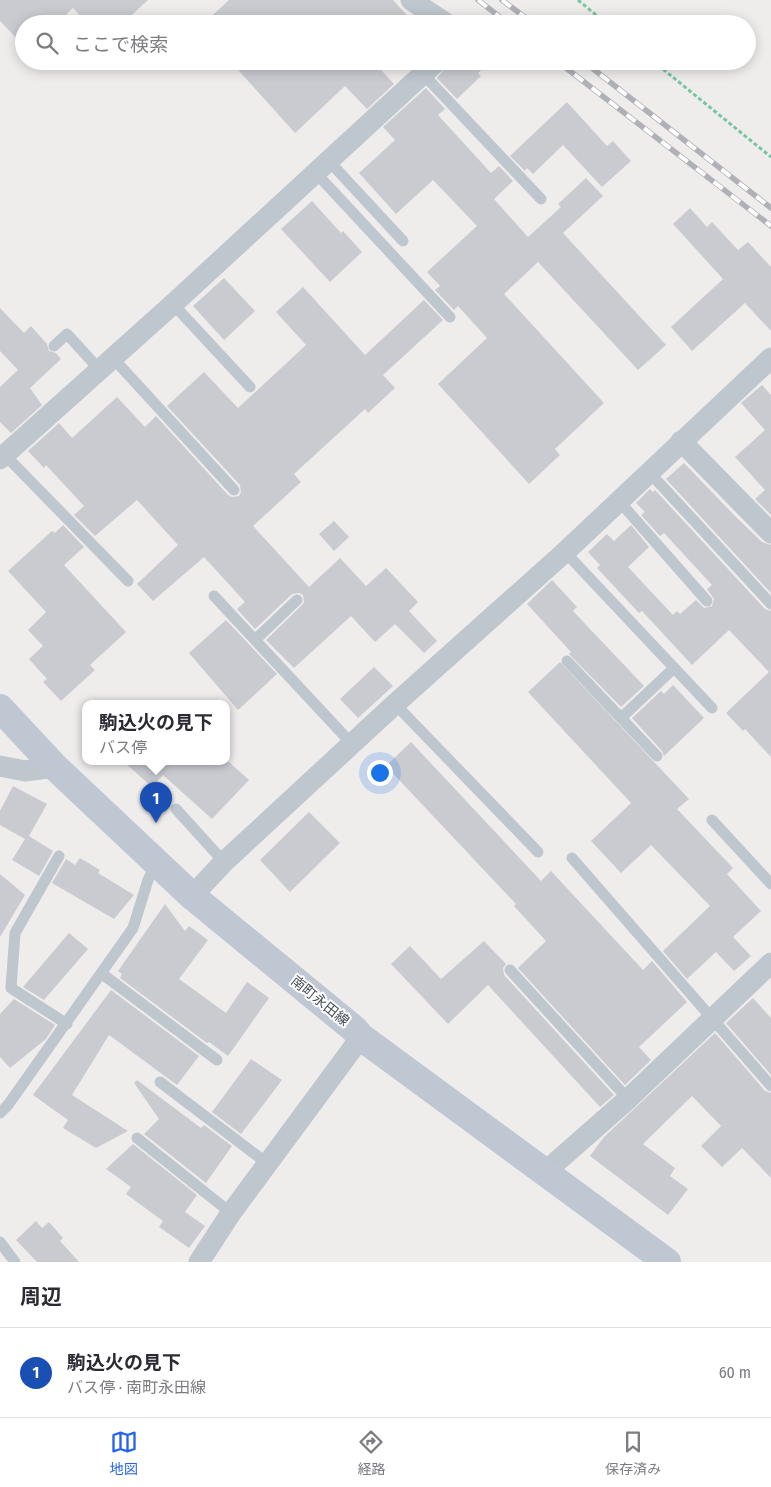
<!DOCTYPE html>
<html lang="ja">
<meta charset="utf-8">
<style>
:root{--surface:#fff;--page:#f2f2f3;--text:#2b2b33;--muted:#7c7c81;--line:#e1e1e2;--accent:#2563eb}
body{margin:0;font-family:"Fira Sans Condensed","Noto Sans JP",sans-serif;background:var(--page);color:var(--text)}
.you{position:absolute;left:379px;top:772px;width:18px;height:18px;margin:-12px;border:4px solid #fff;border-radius:50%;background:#1a73e8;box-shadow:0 0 0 8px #1a73e833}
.badge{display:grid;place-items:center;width:32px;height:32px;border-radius:50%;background:var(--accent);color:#fff;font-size:16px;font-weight:700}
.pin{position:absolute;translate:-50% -41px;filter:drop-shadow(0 1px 2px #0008)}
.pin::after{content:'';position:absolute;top:26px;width:18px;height:15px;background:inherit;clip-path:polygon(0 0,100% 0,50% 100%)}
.popup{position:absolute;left:82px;top:700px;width:148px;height:65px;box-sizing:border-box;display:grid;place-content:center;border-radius:10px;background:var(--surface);filter:drop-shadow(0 1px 4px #0005);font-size:16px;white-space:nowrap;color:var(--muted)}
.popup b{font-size:19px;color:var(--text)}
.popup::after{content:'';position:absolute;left:50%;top:100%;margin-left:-10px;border:10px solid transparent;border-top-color:var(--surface)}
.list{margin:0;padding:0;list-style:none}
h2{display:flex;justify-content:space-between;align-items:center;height:65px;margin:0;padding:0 20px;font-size:21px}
h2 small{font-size:16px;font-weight:400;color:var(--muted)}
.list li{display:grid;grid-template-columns:32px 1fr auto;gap:15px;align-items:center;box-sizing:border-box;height:90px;padding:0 20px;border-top:1px solid var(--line)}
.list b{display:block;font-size:19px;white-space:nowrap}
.list p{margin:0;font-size:16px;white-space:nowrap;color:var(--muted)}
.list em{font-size:16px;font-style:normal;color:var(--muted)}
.icon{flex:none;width:28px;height:28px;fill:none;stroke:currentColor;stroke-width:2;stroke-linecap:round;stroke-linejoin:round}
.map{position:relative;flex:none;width:771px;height:1262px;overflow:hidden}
.search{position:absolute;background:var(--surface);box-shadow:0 2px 12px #0003;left:15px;right:15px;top:15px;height:55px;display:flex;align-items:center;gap:12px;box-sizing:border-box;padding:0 18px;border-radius:28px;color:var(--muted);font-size:19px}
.sheet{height:155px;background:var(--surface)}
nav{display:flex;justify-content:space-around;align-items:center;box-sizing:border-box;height:70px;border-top:1px solid var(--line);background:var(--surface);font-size:14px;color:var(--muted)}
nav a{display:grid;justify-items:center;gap:2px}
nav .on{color:var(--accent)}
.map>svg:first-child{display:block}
.building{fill:#cacbd1}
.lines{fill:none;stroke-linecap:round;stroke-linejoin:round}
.path{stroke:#77c69f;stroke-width:3;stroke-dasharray:4 2.5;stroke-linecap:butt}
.lane{stroke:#bec6ce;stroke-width:11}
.street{stroke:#bec6ce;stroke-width:21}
.secondary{stroke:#bec7d2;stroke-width:28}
.rail-casing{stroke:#afb1b6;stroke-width:5.5}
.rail{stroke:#fff;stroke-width:4;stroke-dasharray:11;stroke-linecap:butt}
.labels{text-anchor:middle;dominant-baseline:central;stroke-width:4;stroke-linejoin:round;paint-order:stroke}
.street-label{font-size:14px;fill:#464f58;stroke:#fff}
</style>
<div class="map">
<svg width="771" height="1262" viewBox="0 0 771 1262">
<rect width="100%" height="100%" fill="#efecec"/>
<path class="building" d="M0 0H148L122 24H88L73 8 56 24H24V46L0 21Z
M229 0H393L415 24H203Z
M230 61H373L394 84 367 109 345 86 295 133Z
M451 61H491L478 73 481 76 457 99 437 78Z
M426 88 445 109 438 115 491 173 499 166 513 181 494 199 528 237 561 207 558 204 586 178 603 196 563 233 666 345 638 370 538 262 504 294 604 403 555 449 560 455 529 484 438 384 487 338 458 306 454 310 435 290 440 286 427 272 477 226 433 180 396 214 359 173 395 140 383 127Z
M567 102 607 146 613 141 631 161 602 187 563 145 533 174 527 168 525 171 510 156Z
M312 201 341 233 343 231 362 252 330 282 281 229Z
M690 208 707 227 712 222 738 250 748 242 771 267V331L745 303 692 351 671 327 723 279 673 224Z
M224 278 255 311 224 340 193 306Z
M303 287 365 355 424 300 443 320 383 375 395 388 368 413 365 409 294 474 301 482 253 526 309 587 340 558 366 586 386 568 418 602 409 611 437 641 424 653 395 624 375 642 351 616 294 668 266 640 302 605 304 602 303 595 299 593 292 594 255 629 237 609 245 602 204 557 153 601 137 584 178 545 137 500 95 536 74 515 84 506 46 465 44 468 28 451 59 423 72 438 117 397 145 427 156 416 228 495 232 497 239 496 241 492 240 485 167 406 204 372 238 408 306 345 276 312Z
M0 308 24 333 31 326 47 344 49 351 56 353 61 359 30 388 42 405 11 433 0 422V387L18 370 0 351Z
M762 385 771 395V515L755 499 765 490 735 457 765 430 741 403Z
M684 463 735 516 762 542 771 545V593L666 479Z
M650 489 653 492 655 490 765 609 771 611V757L745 729 743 731 726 713 769 672 729 630 692 665 642 611 639 613 597 568 600 565 588 552 607 534 614 541 631 525 649 547 628 567 673 615 677 611 680 614 696 600 704 608 712 606 714 599 707 589 712 585 664 533 660 536 641 515 645 512 636 503Z
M334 521 349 537 334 551 319 534Z
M63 525 84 547 64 565 126 632 90 665 95 670 61 701 43 682 47 679 29 659 43 646 28 630 46 612 8 571 52 531 55 533Z
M552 580 577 607 573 611 644 686 621 707 569 654 571 652 527 604Z
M226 620 277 674 238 710 189 653Z
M560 662 689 799 677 809 733 868 727 874 761 911 733 937 751 956 734 971 716 952 687 979 663 951 710 906 651 845 621 873 591 841 631 803 528 692Z
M374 667 393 686 358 718 340 699Z
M673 685 704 718 664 756 662 751 632 718 661 691 664 694Z
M411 742 541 881 551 871 643 970 652 961 687 1002 639 1047 651 1060 625 1085 518 968 546 941 514 906 516 904 386 766Z
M124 762H229L249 780 212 819 163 775 152 787Z
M13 786 47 804 29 836 53 851 39 876 12 860 25 839 0 825V811Z
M309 812 340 843 290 892 260 860Z
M80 858 100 870 98 873 134 895 114 919 52 883 66 859 75 865Z
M0 874 25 895 0 937Z
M165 904 185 931 189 926 208 940 179 979 226 1013 247 982 269 998 228 1056 209 1042 207 1043 120 978 122 974 118 971Z
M69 933 88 949 44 1000 23 987Z
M484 941 506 964 503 968 504 975 614 1095 600 1107 488 985 448 1024 391 964 410 946 441 979Z
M111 990 199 1056 177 1085 109 1035 72 1095 128 1131 96 1148 63 1128 68 1120 33 1095Z
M753 998 771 1018V1075L726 1023Z
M14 999 55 1025 46 1039 10 1068 0 1057V1014Z
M715 1033 765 1091 771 1093V1178L742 1148 722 1167 701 1146 721 1126 692 1096 643 1144 675 1168 670 1176 688 1189 668 1215 590 1156 604 1137Z
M251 1059 282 1080 241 1134 212 1112Z
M137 1080 201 1128 204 1125 232 1146 206 1183 144 1134 159 1119 134 1083Z
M133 1144 197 1195 185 1212 205 1226 189 1248 159 1227 163 1221 126 1194 131 1187 106 1169Z
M36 1221 42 1228 49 1222 63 1238 60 1241 79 1262H37L16 1240Z"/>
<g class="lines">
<path class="path" d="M578 0 607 24
M653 61 771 157"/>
<path class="lane" d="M423 74 541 199
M328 160 403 241
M315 172 450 317
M173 304 250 387
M54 346 67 334 99 369
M112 357 234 490
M1 451 128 581
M649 472 771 604
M619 501 707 601
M565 552 712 708
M214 596 352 744
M255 640 297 600
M567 661 657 756
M395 704 538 852
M621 718 674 668
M176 809 224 862
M712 820 771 884
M59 856 15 933 11 988 67 1024
M572 858 771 1086
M510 970 628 1099
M101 973 217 1060
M160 1082 268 1164
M0 1113 8 1105 133 928 148 880 156 863
M137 1138 231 1213
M0 1242 15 1262"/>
<path class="street" d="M411 0 447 24
M681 441 771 533
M0 459 173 304 437 61
M0 766 25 771 55 767
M192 896 224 862 395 704 565 552 771 358
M545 1172 628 1099 771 963
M199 1262 231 1213 361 1037"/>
<path class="secondary" d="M0 708 55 767 192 896 354 1029 361 1037 667 1262"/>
<g class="rail-casing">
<path id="rail" d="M478 0 509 24
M502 0 534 24
M557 61 771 226
M583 61 771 208"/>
</g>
<use href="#rail" class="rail"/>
</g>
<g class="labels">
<g class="street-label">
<text transform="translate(320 1001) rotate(39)">南町永田線</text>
</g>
</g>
</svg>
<div class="you"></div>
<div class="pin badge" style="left:156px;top:823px;background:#1a4fb4">1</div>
<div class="popup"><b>駒込火の見下</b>バス停</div>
<div class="search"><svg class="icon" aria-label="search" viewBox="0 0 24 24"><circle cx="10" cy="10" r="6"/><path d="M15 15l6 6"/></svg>ここで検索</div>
</div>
<section class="sheet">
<h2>周辺<small></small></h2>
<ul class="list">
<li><span class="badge" style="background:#1a4fb4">1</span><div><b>駒込火の見下</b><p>バス停 · 南町永田線</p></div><em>60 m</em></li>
</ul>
</section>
<nav>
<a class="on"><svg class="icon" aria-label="map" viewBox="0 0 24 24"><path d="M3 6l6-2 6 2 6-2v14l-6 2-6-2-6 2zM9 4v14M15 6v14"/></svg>地図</a>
<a><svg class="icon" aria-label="directions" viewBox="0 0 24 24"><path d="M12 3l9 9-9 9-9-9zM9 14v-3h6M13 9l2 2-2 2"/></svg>経路</a>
<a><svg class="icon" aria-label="saved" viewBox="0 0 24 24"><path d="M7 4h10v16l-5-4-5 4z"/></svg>保存済み</a>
</nav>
